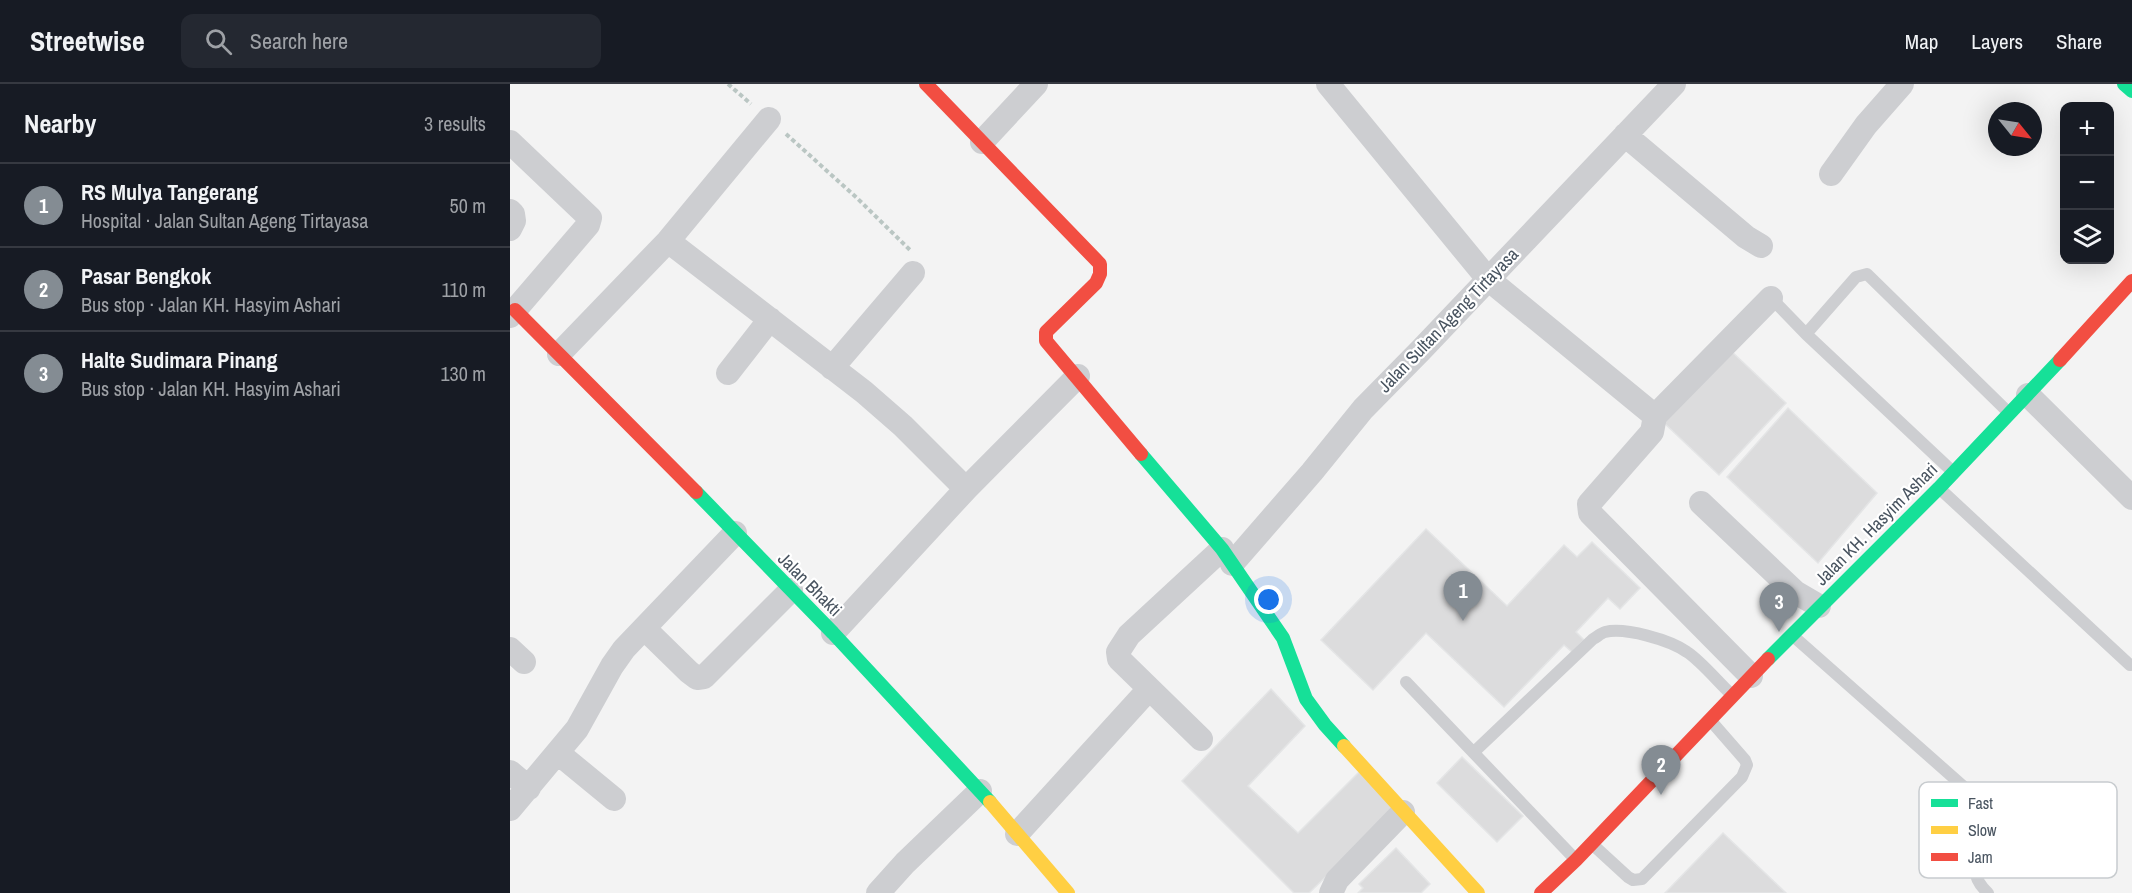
<!DOCTYPE html>
<meta charset="utf-8">
<style>
:root{--surface:#171b24;--page:#242831;--text:#f1f3f6;--muted:#9ea1a6;--line:#363941;--accent:#848c93}
body{margin:0;font-family:"Archivo Narrow",sans-serif;background:var(--page);color:var(--text)}
.controls{position:absolute;right:18px;top:18px;display:grid;overflow:hidden;border-radius:12px;box-shadow:0 6px 24px #0002}
.controls button{width:54px;height:54px;display:grid;place-items:center;padding:0;border:0;border-bottom:2px solid var(--line);background:var(--surface);color:var(--text);font:30px sans-serif}
.compass{position:absolute;left:1478px;top:18px;width:54px;height:54px;border-radius:50%;background:var(--surface);box-shadow:0 6px 24px #0002;rotate:120deg}
.you{position:absolute;left:759px;top:516px;width:21px;height:21px;margin:-15px;border:4px solid #fff;border-radius:50%;background:#1a73e8;box-shadow:0 0 0 9px #1a73e833}
.badge{display:grid;place-items:center;width:39px;height:39px;border-radius:50%;background:var(--accent);color:#fff;font-size:20px;font-weight:700}
.pin{position:absolute;translate:-50% -50px;filter:drop-shadow(0 2px 3px #0008)}
.pin::after{content:'';position:absolute;top:32px;width:21px;height:18px;background:inherit;clip-path:polygon(0 0,100% 0,50% 100%)}
.list{margin:0;padding:0;list-style:none}
h2{display:flex;justify-content:space-between;align-items:center;height:78px;margin:0;padding:0 24px;font-size:26px}
h2 small{font-size:20px;font-weight:400;color:var(--muted)}
.list li{display:grid;grid-template-columns:39px 1fr auto;gap:18px;align-items:center;box-sizing:border-box;height:84px;padding:0 24px;border-top:2px solid var(--line)}
.list b{display:block;font-size:22px;white-space:nowrap}
.list p{margin:0;font-size:20px;white-space:nowrap;color:var(--muted)}
.list em{font-size:20px;font-style:normal;color:var(--muted)}
.icon{flex:none;width:33px;height:33px;fill:none;stroke:currentColor;stroke-width:2;stroke-linecap:round;stroke-linejoin:round}
.map{position:relative;flex:none;width:1622px;height:809px;overflow:hidden}
header{display:flex;align-items:center;gap:36px;box-sizing:border-box;height:84px;padding:0 30px;background:var(--surface);border-bottom:2px solid var(--line)}
header strong{font-size:28px}
nav{display:flex;gap:33px;margin-inline-start:auto;font-size:21px}
.search{width:420px;height:54px;background:var(--page);display:flex;align-items:center;gap:15px;box-sizing:border-box;padding:0 21px;border-radius:12px;color:var(--muted);font-size:22px}
main{display:flex}
aside{flex:1;background:var(--surface)}
.map>svg:first-child{display:block}
.building{fill:#dcdcdd;stroke:#e4e5e6;stroke-width:1.5}
.lines{fill:none;stroke-linecap:round;stroke-linejoin:round}
.path{stroke:#bac6c3;stroke-width:4;stroke-dasharray:4.5 3;stroke-linecap:butt}
.lane{stroke:#cdced1;stroke-width:12}
.street{stroke:#cdced1;stroke-width:24}
.fast{stroke:#16e098;stroke-width:14}
.slow{stroke:#ffcf43;stroke-width:14}
.jam{stroke:#f24e42;stroke-width:14}
.labels{text-anchor:middle;dominant-baseline:central;stroke-width:4.5;stroke-linejoin:round;paint-order:stroke}
.street-label{font-size:18px;fill:#495460;stroke:#fff}
.key{fill:#fff;stroke:#c8cccf;stroke-width:1.5}
.key-label{font-size:16px;fill:#495460}
</style>
<header>
<strong>Streetwise</strong>
<div class="search"><svg class="icon" aria-label="search" viewBox="0 0 24 24"><circle cx="10" cy="10" r="6"/><path d="M15 15l6 6"/></svg>Search here</div>
<nav><a>Map</a><a>Layers</a><a>Share</a></nav>
</header>
<main>
<aside>
<h2>Nearby<small>3 results</small></h2>
<ul class="list">
<li><span class="badge">1</span><div><b>RS Mulya Tangerang</b><p>Hospital · Jalan Sultan Ageng Tirtayasa</p></div><em>50 m</em></li>
<li><span class="badge">2</span><div><b>Pasar Bengkok</b><p>Bus stop · Jalan KH. Hasyim Ashari</p></div><em>110 m</em></li>
<li><span class="badge">3</span><div><b>Halte Sudimara Pinang</b><p>Bus stop · Jalan KH. Hasyim Ashari</p></div><em>130 m</em></li>
</ul>
</aside>
<div class="map">
<svg width="1622" height="809" viewBox="0 0 1622 809">
<rect width="100%" height="100%" fill="#f3f3f3"/>
<path class="building" d="M1219 265 1276 319 1209 391 1152 337Z
M1278 324 1367 409 1308 479 1217 393Z
M916 445 997 522 1054 461 1067 473 1082 458 1130 504 1110 525 1098 514 1066 548 1074 556 1062 568 1054 561 994 623 916 549 863 606 811 556Z
M761 605 795 642 738 702 788 749 849 688 886 725 799 809H784L672 697Z
M952 673 1013 732 987 758 927 699Z
M1213 749 1276 809H1155Z
M886 764 920 800 911 809H848L853 804 849 800Z"/>
<g class="lines">
<path class="path" d="M218 0 241 20
M276 50 347 114 400 166"/>
<path class="lane" d="M1261 214 1296 250 1442 387
M1296 250 1346 193 1357 190 1499 329
M1430 405 1620 581
M1282 551 1480 726C1482 730 1485 734 1485 739 1489 768 1445 778 1478 809
M896 598 1065 775
M964 668 1083 555C1087 553 1091 549 1095 548 1115 543 1160 556 1177 568 1191 577 1208 598 1222 611
M1082 760 1118 793 1123 796 1132 795 1232 693 1237 681 1235 676 1201 637"/>
<path class="street" d="M818 0 978 195 1145 332
M1115 51 1236 153 1251 162
M0 58 80 134 78 141 0 232
M472 58 526 0
M1321 90 1356 41 1392 0
M0 127 3 130 4 137 0 145
M158 157 354 308 393 342 456 405
M49 270 158 157 259 35
M322 284 403 189
M218 289 260 235
M1518 311 1622 414
M1191 419 1285 508 1309 522
M722 480 802 388 853 325 911 266 1164 0
M135 545 179 588 187 594 194 593 281 506
M323 549 456 405 568 292
M0 565 14 578
M1241 592 1080 429 1079 420 1142 348 1145 332 1261 214
M691 655 609 575 608 568 619 551 712 465
M48 669 104 715
M0 688 19 704
M0 725 67 645 102 582 114 565 225 449
M507 750 639 605
M368 809 395 779 470 707
M821 809 827 796 893 728"/>
<path class="fast" d="M1614 0 1622 7
M631 370 712 465 773 554 796 615 815 641 834 662
M186 408 323 549 480 718
M1258 575 1429 404 1550 276"/>
<path class="slow" d="M834 662 968 809
M480 718 558 809"/>
<path class="jam" d="M416 0 590 180V190L586 199 536 248V257L631 370
M5 226 186 408
M1550 276 1622 197
M1031 809 1066 776 1258 575"/>
</g>
<g class="labels">
<g class="street-label">
<text transform="translate(938 236) rotate(-46)">Jalan Sultan Ageng Tirtayasa</text>
<text transform="translate(1366 440) rotate(-45)">Jalan KH. Hasyim Ashari</text>
<text transform="translate(300 500) rotate(45)">Jalan Bhakti</text>
</g>
</g>
<rect x="1409" y="698" width="198" height="96" rx="9" class="key"/>
<rect x="1421" y="715" width="27" height="8" fill="#16e098"/>
<rect x="1421" y="742" width="27" height="8" fill="#ffcf43"/>
<rect x="1421" y="769" width="27" height="8" fill="#f24e42"/>
<g class="key-label">
<text x="1458" y="725">Fast</text>
<text x="1458" y="752">Slow</text>
<text x="1458" y="779">Jam</text>
</g>
</svg>
<div class="controls">
<button>+</button>
<button>−</button>
<button><svg class="icon" aria-label="layers" viewBox="0 0 24 24"><path d="M12 4l9 5-9 5-9-5zM3 14l9 5 9-5"/></svg></button>
</div>
<svg class="compass" viewBox="-18 -18 36 36"><path d="M0-13l5 13h-10z" fill="#e53935"/><path d="M0 13l5-13h-10z" fill="#9ea1a6"/></svg>
<div class="you"></div>
<div class="pin badge" style="left:953px;top:537px">1</div>
<div class="pin badge" style="left:1151px;top:711px">2</div>
<div class="pin badge" style="left:1269px;top:548px">3</div>
</div>
</main>
